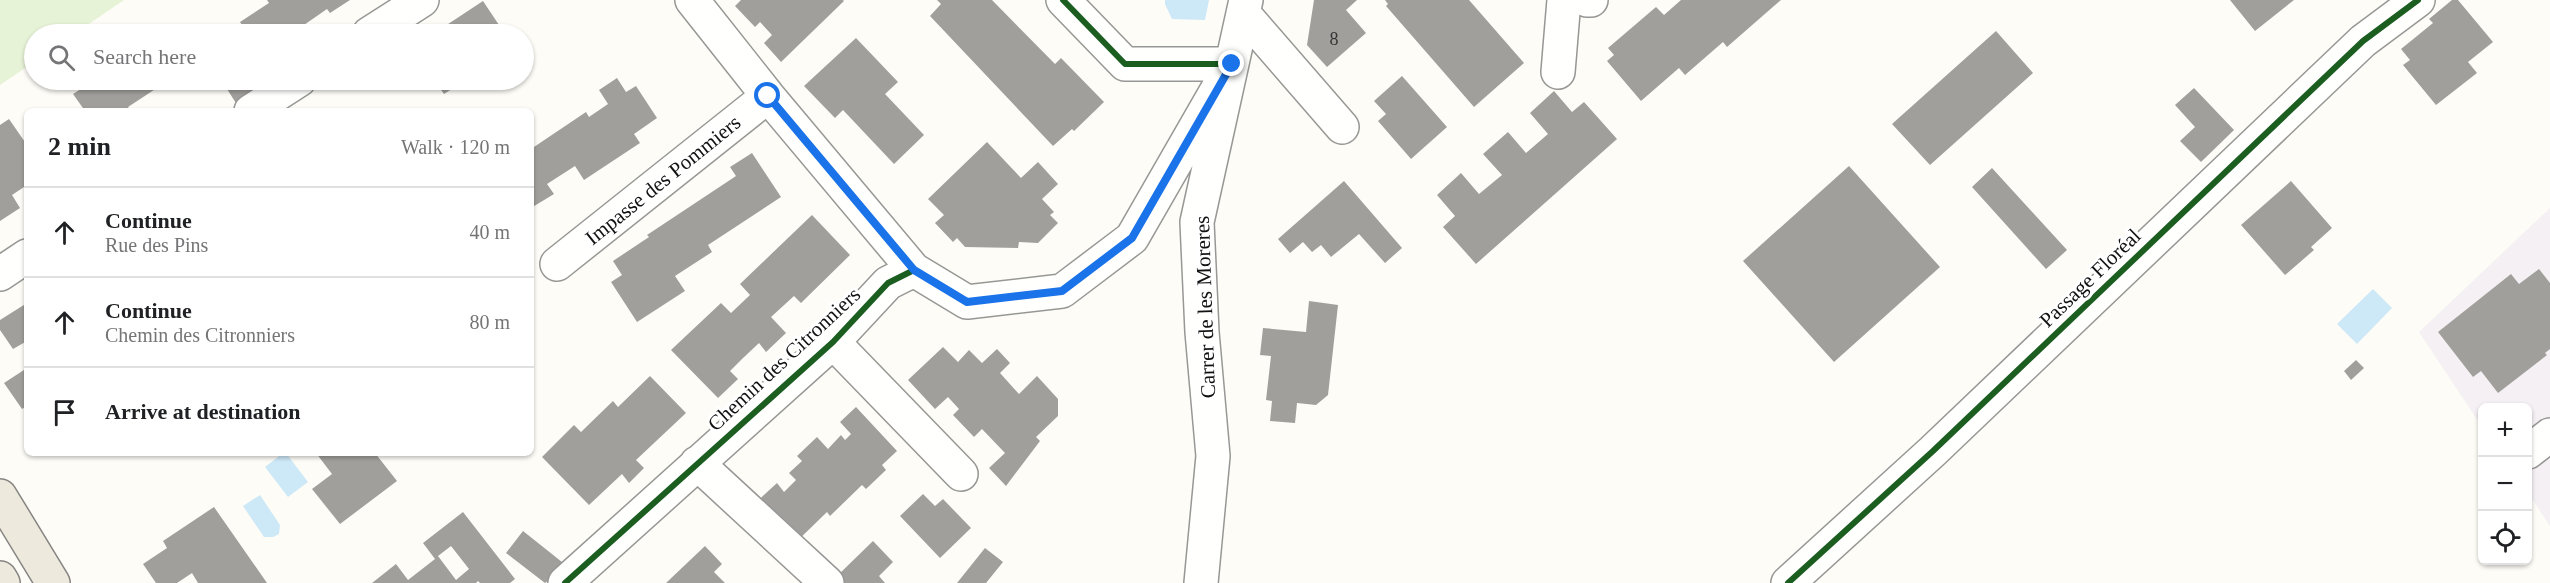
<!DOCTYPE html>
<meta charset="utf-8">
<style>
:root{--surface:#fff;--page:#f2f2f2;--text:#202124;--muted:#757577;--line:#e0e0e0}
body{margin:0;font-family:"Times New Roman",serif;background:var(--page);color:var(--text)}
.controls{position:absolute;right:18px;bottom:18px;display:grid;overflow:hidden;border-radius:9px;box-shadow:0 2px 4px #0004}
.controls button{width:54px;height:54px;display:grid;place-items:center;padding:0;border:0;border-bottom:2px solid var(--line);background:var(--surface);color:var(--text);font:30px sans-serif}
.stop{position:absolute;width:18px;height:18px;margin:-14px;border:4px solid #1a73e8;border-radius:50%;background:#fff}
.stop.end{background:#1a73e8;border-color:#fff;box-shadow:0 2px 6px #0008}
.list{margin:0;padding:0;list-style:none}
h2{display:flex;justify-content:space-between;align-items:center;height:78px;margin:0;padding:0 24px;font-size:26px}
h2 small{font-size:20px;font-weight:400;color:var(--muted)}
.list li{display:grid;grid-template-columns:39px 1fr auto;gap:18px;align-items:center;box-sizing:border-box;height:90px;padding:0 24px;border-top:2px solid var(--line)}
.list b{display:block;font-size:22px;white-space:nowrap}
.list p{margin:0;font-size:20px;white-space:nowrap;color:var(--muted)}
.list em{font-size:20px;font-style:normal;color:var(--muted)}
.icon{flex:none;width:33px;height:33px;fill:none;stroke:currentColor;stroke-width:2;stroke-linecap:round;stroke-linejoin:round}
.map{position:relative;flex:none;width:2550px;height:583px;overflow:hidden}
.search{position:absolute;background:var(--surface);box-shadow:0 2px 4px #0004;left:24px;top:24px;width:510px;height:66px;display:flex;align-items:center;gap:15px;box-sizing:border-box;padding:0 21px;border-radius:33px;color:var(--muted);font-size:22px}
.panel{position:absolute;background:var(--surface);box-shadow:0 2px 4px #0004;left:24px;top:108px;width:510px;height:348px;border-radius:9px}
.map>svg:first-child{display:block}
.industrial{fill:#f5f0f3}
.green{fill:#e7f3d7}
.water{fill:#cde8f7}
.building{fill:#a19f9c;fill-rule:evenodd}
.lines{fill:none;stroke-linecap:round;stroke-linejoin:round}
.minor-casing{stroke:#979795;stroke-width:36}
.major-casing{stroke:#858482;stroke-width:36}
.minor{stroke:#fffffe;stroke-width:33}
.major{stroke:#ede9dc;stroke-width:33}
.cycleway-casing{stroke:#fff;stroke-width:10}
.cycleway{stroke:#1b5e20;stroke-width:6}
.route{stroke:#1a73e8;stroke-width:8}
.labels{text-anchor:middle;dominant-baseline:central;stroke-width:6;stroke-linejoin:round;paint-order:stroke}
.number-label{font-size:18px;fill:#353434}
.street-label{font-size:21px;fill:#111;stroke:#fff}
</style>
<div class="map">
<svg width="2550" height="583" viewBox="0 0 2550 583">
<rect width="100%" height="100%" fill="#fdfcf7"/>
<path class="industrial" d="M2550 208V526L2528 493V408H2482V427L2419 332Z"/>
<path class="green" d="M0 0H124L74 34H34V62L0 85Z"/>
<path class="water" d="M1165 0H1209L1205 20 1172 19 1165 4Z
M2373 289 2392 308 2357 344 2337 324Z
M283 453H286L308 482 288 497 265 467Z
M260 495 280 525 279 534 273 537H264L243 506Z"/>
<path class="building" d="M267 0H350L330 13 327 9 291 34H248L240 22 269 3Z
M741 0H843L844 1 781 62 764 43 772 35 760 22 755 27 735 6Z
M937 0H992L1055 64 1061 58 1104 102 1074 131 1072 129 1053 146 930 16 941 4Z
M1314 0H1357L1346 10 1366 33 1327 67 1307 45Z
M1385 0H1469L1524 63 1474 107 1386 6 1388 4Z
M1681 0H1781L1727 47 1723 42 1685 75 1679 68 1641 101 1607 61 1614 55 1608 48 1656 7 1664 15Z
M2230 0H2294L2255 31Z
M2452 0H2458L2493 42 2468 62 2477 73 2436 105 2403 65 2410 60 2401 49 2433 23 2429 19Z
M483 1 505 34H433Z
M1996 31 2033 73 1930 165 1892 124Z
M856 38 898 82 885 94 924 135 894 164 843 110 835 118 804 86Z
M1402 76 1447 127 1411 159 1378 121 1386 114 1374 101Z
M617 78 626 92 636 86 657 118 634 134 640 143 584 180 575 166 547 184 554 194 531 208V149L586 112 589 117 608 104 599 90Z
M95 80H156L160 86 128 107 131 111H85L73 94Z
M241 80H252L263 96 241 111 227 89Z
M434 80H466L444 94Z
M2194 88 2234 130 2201 162 2180 141 2195 127 2175 105Z
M1554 91 1572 112 1584 102 1617 139 1476 264 1443 227 1455 216 1437 195 1461 173 1479 194 1502 175 1483 154 1508 132 1526 153 1548 134 1530 113Z
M9 119 27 145V185L12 195 20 208 0 221V125Z
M987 142 1021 178 1038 162 1058 184 1042 199 1054 212 1050 215 1058 223 1038 243 1019 242 1018 248 965 247 957 238 953 242 935 223 944 215 928 199Z
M752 153 781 197 708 245 712 252 675 276 685 291 637 322 611 282 622 275 613 261 649 237 647 235 736 176 730 167Z
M1849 166 1940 267 1834 362 1743 261Z
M1992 168 2067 250 2046 269 1972 187Z
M1344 181 1402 248 1385 263 1359 234 1331 257 1321 245 1312 252 1303 242 1290 253 1278 239Z
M2291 181 2332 228 2311 247 2314 250 2285 275 2241 225Z
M812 215 850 255 801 303 794 296 771 317 786 333 766 352 759 343 742 359 730 371 738 379 718 398 671 350 721 303 731 313 750 295 740 284Z
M2539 269 2550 283V349L2545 353 2547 355 2498 393 2481 371 2473 377 2438 332 2511 274 2519 284Z
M1309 301 1338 305 1328 395 1316 405 1297 403 1295 423 1270 421 1272 401 1266 400 1271 356 1260 355 1263 328 1306 332Z
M27 303V341L13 349 0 330V320Z
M943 347 958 362 969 350 982 363 997 349 1010 363 1000 373 1019 394 1037 376 1058 399V416L1036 437 1040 441 1006 486 989 468 1005 453 982 429 974 437 953 415 959 409 948 397 935 409 908 380Z
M2356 360 2364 368 2351 380 2344 371Z
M27 368V406L22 409 4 383Z
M650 376 686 413 636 460 644 468 629 483 622 474 589 505 542 457 574 425 581 432 613 401 618 407Z
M856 407 897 451 882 465 886 470 866 489 862 485 830 516 827 512 791 547 752 506 777 483 784 492 796 480 789 473 802 461 797 456 817 437 828 449 841 435 845 440 851 434 840 422Z
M316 453H375L397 481 340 524 312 489 332 474Z
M923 494 935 506 943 499 971 528 940 558 900 516Z
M214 507 267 583H198L192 573 177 583H156L143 564 167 548 163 541Z
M463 512 515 579 510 583H480L478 581 476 583H372L396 564 408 580 435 559 423 543ZM451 546 469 569 456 580 438 556Z
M523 531 567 566 545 583 506 553Z
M873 541 893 562 879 576 885 583H841L836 577Z
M705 546 722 564 714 572 725 583H666Z
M985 548 1003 562 986 583H957Z"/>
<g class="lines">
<g class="minor-casing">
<path id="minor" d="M692 0 768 96 914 270
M1587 0H1591
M1243 13 1342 127
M369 34 422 0
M1558 72 1564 0
M251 111 299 80
M557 264 768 96
M0 274 27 256
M833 342 961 474
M2528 452 2550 435
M697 463 827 583
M565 583 833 342 888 283 914 270 967 302 1062 291 1132 238 1232 64H1125L1063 0
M1201 583 1213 456 1202 332 1197 222 1246 0
M1788 583 1933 451 2363 41 2418 0"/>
</g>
<g class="major-casing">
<path id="major" d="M0 496 53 583
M0 578 3 583"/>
</g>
<use href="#minor" class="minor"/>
<use href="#major" class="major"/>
<g class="cycleway-casing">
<path id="cycleway" d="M565 583 833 342 888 283 914 270 967 302 1062 291 1132 238 1232 64H1125L1063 0
M1788 583 1933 451 2363 41 2418 0"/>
</g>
<use href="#cycleway" class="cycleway"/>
</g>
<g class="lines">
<path class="route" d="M768 96 914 270 967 302 1062 291 1132 238 1232 64"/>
</g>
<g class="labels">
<g class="number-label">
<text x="1334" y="39">8</text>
</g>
<g class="street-label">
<text transform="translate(663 180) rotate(-39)">Impasse des Pommiers</text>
<text transform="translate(2090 278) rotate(-44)">Passage Floréal</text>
<text transform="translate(1205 307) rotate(-92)">Carrer de les Moreres</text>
<text transform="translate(784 359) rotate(-43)">Chemin des Citronniers</text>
</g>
</g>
</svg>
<div class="controls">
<button>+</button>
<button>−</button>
<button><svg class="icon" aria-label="locate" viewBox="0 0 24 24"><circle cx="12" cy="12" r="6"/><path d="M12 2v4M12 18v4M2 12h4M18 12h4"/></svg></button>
</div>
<div class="stop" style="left:768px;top:96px"></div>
<div class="stop end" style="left:1232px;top:64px"></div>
<div class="search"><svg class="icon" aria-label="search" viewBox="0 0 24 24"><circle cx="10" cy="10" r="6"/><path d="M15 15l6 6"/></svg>Search here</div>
<section class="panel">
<h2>2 min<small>Walk · 120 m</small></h2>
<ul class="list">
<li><svg class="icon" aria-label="ahead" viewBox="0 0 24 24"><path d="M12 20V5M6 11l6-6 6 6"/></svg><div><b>Continue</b><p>Rue des Pins</p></div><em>40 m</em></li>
<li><svg class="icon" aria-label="ahead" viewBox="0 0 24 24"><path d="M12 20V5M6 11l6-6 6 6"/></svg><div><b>Continue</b><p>Chemin des Citronniers</p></div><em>80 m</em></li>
<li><svg class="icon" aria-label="arrive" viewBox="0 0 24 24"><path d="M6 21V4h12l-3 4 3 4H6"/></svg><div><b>Arrive at destination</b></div></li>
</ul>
</section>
</div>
